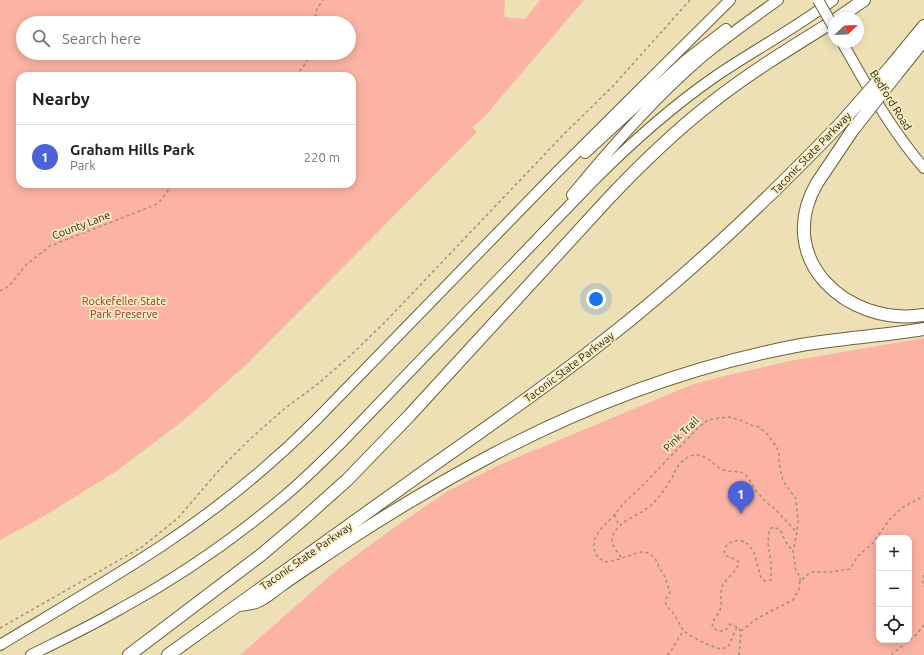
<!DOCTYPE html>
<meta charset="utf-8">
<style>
:root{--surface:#fff;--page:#f2f2f2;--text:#222;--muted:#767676;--line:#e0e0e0;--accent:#4e61d6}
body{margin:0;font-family:Ubuntu,sans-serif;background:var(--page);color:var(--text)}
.controls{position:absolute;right:12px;bottom:12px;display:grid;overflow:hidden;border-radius:8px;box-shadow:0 2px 10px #0003}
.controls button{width:36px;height:36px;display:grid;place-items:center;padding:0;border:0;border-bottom:1px solid var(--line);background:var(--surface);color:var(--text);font:20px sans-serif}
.compass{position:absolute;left:828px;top:12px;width:36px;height:36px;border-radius:50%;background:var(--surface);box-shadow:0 2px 10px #0003;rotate:67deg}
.you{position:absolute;left:596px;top:299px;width:14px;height:14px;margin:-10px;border:3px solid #fff;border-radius:50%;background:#1a73e8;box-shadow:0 0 0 6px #1a73e833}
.badge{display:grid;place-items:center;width:26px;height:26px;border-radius:50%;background:var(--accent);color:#fff;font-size:13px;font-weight:700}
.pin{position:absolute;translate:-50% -33px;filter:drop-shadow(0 1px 2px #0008)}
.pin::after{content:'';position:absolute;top:21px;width:14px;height:12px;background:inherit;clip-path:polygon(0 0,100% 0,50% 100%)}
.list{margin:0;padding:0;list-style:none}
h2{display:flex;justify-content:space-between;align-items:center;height:52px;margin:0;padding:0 16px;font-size:17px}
h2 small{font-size:13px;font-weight:400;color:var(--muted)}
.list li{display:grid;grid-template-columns:26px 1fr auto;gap:12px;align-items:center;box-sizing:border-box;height:64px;padding:0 16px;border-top:1px solid var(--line)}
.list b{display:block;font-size:15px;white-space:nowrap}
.list p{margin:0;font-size:13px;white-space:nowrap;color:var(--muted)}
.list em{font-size:13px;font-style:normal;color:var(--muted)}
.icon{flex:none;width:22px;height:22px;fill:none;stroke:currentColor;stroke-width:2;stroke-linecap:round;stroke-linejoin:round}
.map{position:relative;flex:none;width:924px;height:655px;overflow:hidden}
.search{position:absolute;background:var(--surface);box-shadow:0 2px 10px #0003;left:16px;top:16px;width:340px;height:44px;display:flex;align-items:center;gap:10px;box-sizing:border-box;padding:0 14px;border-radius:22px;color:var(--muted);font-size:15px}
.panel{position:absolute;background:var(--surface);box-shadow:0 2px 10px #0003;left:16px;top:72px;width:340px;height:116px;border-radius:12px}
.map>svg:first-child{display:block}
.green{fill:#fcb3a4;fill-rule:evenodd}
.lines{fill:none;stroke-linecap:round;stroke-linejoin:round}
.primary-casing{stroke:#6c6039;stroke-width:12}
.motorway-casing{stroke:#6c6039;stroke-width:14}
.path{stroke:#9e9474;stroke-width:1.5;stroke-dasharray:3 3;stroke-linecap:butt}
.primary{stroke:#fff;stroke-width:10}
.motorway{stroke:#fff;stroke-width:12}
.primary-bridge-casing{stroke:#6c6039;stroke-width:12;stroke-linecap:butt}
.motorway-bridge-casing{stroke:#6c6039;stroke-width:14;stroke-linecap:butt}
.primary-bridge{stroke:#fff;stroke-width:10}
.motorway-bridge{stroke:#fff;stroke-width:12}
.labels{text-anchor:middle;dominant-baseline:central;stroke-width:3.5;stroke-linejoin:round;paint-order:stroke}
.street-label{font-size:11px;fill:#241f0f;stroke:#fbedc2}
.park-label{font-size:11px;fill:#962d1b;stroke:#fbedc2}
</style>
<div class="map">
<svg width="924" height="655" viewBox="0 0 924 655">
<rect width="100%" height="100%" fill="#ede0b5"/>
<path class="green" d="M0 0H505L504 17 525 19 540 0H584L484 117 472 127 477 132 247 364 184 420 115 472 44 516 0 540ZM23 23H349V53H23ZM20 76H352V184H20Z
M924 338V655H240L339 568 395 527 448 491 499 465 691 385 724 376 790 361ZM879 538H909V640H879Z"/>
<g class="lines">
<g class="primary-casing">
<path id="primary" d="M842 42C867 86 891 130 924 168
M585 153 686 60 726 29
M572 195C612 146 654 98 702 57 727 36 753 18 778 0
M0 645C53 613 108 581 160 547 216 510 269 467 317 419L557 172 730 0
M31 655C61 640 91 626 120 609 177 578 231 541 281 499 303 481 323 461 343 441L593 181C631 143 671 107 716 76 754 50 796 28 833 0"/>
</g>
<g class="motorway-casing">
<path id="motorway" d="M838 18 864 0
M892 65 924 26
M899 71 924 40
M852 131 817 183C773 259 847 327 924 315
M240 605C245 604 253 604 258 601 267 597 274 590 283 584 301 571 320 559 339 546 389 513 441 482 494 454 591 403 693 365 801 345 842 338 883 336 924 329
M129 655 261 555 300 522 347 480 409 416 608 199C640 165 673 133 710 104 749 73 792 47 834 21
M168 655C256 592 344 529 432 466 499 419 566 372 630 320 705 259 775 192 842 122"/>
</g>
<path class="path" d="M314 23 317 9 323 0
M296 76C302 69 307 62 310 53
M0 291 9 286 26 265 50 246 155 205 160 201 173 184
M615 515 619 526
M621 557C619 554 616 551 614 547 605 529 631 518 643 511 648 508 653 504 657 499 662 493 667 486 671 479 673 477 673 474 675 471 679 463 688 454 698 455 707 456 714 465 721 469 729 473 738 470 745 474 750 479 752 486 757 492 760 495 763 499 767 503 769 505 772 506 774 508 782 516 789 525 797 532
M924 575 922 580 924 587
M737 627 730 624C727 630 724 631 718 631L712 627C713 624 713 620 715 618 717 615 719 614 720 610 723 602 719 593 723 585 727 577 737 572 739 562 734 558 729 558 724 554 725 543 730 542 740 540L748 544 754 552 761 578 765 581 771 580V564L768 543 769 530 773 527 779 529 781 532 785 541 793 551
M0 628 142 547 178 518 220 469 248 441 284 409 319 383 351 355 386 321 564 134 613 86 690 0
M741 631 737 627 728 647C726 648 724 648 722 649 715 649 687 635 683 630 680 626 678 620 675 616 672 610 667 609 665 601L670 592 665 577 659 567 655 558 649 553 640 552 616 560 607 562 598 558 594 549V540L600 530 615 514 622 505 644 484 698 428 708 420 719 418 729 417 740 420 751 425 759 427 767 434 776 446 779 453V463L783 481 796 499 798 522 797 532 793 551 796 572 800 576V581
M667 655 673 648 683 631
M739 655 741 631 755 620 769 612 793 600 799 589 800 581 811 572H830L850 569 858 556 872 544 890 519 903 507 924 496
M891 655 916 635 924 625"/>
<use href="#primary" class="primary"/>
<use href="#motorway" class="motorway"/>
<g class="primary-bridge-casing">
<path id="primary-bridge" d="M818 0 834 28"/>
</g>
<g class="motorway-bridge-casing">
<path id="motorway-bridge" d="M842 122 892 65
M852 131 899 71"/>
</g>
<use href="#primary-bridge" class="primary-bridge"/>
<use href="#motorway-bridge" class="motorway-bridge"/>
</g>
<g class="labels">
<g class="street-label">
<text transform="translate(891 100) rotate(58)">Bedford Road</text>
<text transform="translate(811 153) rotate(-46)">Taconic State Parkway</text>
<text transform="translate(81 225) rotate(-21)">County Lane</text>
<text transform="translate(569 367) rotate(-37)">Taconic State Parkway</text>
<text transform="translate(681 434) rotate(-44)">Pink Trail</text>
<text transform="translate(306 556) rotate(-35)">Taconic State Parkway</text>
</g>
<g class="park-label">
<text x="124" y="301">Rockefeller State<tspan x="124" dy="13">Park Preserve</tspan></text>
</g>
</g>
</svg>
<div class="controls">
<button>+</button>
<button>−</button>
<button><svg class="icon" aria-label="locate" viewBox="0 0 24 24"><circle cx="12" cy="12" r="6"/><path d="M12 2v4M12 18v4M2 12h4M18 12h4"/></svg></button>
</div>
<svg class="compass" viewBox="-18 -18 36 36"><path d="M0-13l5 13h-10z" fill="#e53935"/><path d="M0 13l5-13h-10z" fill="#767676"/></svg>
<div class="you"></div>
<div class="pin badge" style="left:741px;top:514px">1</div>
<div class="search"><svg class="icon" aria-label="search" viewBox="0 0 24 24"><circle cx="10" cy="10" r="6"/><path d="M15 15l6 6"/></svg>Search here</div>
<section class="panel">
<h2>Nearby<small></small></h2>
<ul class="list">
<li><span class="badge">1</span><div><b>Graham Hills Park</b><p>Park</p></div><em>220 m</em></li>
</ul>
</section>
</div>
